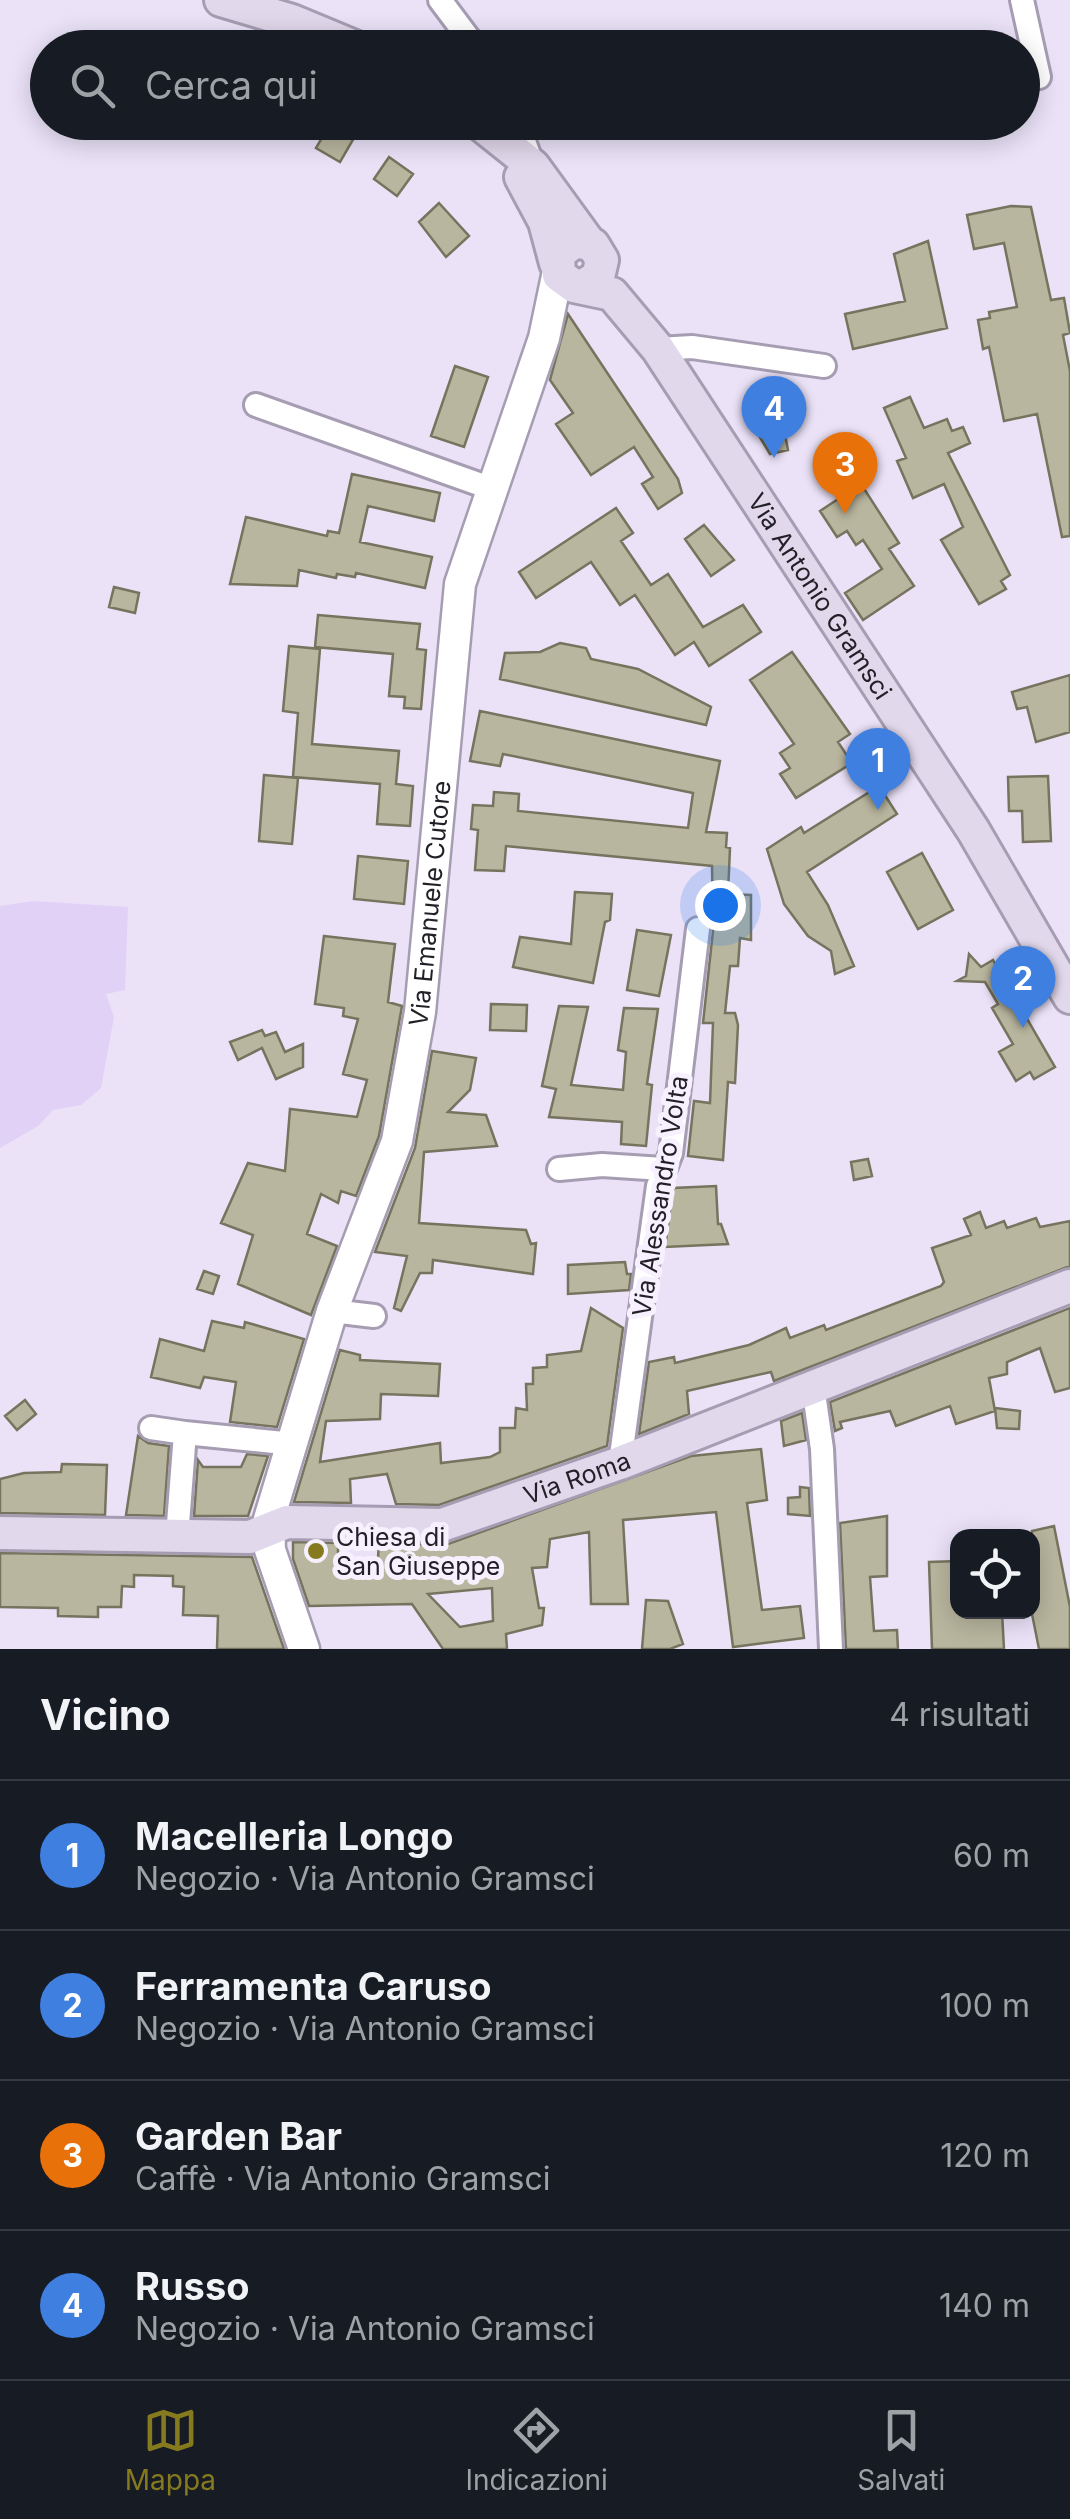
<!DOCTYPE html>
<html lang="it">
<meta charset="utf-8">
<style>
:root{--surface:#171b24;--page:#242831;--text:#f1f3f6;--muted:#9ea1a6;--line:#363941;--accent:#867a1f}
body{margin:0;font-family:Inter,sans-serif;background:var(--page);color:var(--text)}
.controls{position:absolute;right:30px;bottom:30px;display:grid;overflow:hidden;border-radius:20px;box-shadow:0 5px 25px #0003}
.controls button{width:90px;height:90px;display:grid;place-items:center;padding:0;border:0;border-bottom:2px solid var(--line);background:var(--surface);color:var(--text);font:50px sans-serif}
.you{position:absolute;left:720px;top:905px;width:35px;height:35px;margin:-25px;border:8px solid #fff;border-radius:50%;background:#1a73e8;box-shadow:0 0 0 15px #1a73e833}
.badge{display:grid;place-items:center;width:65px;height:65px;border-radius:50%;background:var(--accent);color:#fff;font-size:32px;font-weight:700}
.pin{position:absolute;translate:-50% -82px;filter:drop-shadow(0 2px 5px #0008)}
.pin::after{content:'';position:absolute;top:52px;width:35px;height:30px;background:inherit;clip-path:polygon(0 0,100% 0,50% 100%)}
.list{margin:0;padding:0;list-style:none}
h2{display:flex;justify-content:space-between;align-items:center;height:130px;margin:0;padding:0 40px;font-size:42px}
h2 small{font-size:32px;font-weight:400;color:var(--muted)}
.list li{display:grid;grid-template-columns:65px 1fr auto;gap:30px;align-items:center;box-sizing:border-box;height:150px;padding:0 40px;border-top:2px solid var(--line)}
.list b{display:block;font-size:38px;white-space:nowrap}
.list p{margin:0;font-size:32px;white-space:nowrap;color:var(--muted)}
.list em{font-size:32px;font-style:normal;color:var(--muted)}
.icon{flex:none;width:55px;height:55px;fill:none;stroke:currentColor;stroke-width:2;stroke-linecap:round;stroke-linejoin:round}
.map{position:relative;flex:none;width:1070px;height:1649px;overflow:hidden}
.search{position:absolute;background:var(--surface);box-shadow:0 5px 25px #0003;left:30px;right:30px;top:30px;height:110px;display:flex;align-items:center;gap:25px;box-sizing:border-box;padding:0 35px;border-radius:55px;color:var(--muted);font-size:38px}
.sheet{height:730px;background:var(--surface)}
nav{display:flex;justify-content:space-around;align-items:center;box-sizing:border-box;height:140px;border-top:2px solid var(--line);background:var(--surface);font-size:28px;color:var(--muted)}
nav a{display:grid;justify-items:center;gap:5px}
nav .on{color:var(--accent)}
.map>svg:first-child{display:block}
.green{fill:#e1d1f7}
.building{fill:#b9b69f;stroke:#76735e;stroke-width:2.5;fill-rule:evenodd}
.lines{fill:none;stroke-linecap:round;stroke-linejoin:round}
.minor-casing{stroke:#a69db3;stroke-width:28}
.tertiary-casing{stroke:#a69db3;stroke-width:35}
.secondary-casing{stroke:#a69db3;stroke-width:38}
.minor{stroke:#fff;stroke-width:22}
.tertiary{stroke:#fff;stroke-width:30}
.secondary{stroke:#e1d8eb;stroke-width:32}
.poi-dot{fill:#867a1f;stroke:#f7f1ff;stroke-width:4}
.labels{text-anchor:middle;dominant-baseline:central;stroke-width:10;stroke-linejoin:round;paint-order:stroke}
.street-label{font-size:25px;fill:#221f27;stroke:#f7f1ff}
.poi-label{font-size:25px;fill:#221f27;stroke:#f7f1ff;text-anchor:start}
</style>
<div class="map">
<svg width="1070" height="1649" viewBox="0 0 1070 1649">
<rect width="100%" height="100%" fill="#ebe2f8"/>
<path class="green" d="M33 901 128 907 125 990 106 994 114 1017 101 1088 81 1105 53 1110 38 1126 0 1148V906Z"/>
<path class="building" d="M330 124 354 138 340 162 316 148Z
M389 157 413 174 397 196 374 179Z
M439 203 469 236 446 257 419 222Z
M1011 206 1031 207 1051 300 1064 298 1070 333 1063 335 1070 371V536L1062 537 1037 414 1004 421 989 347 983 349 978 320 990 318 989 312 1017 307 1004 243 974 249 967 215Z
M928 241 947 328 853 349 845 314 905 301 894 254Z
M568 314 678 479 682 493 658 509 642 484 653 477 634 447 591 475 556 424 573 413 550 380Z
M455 366 488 377 464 447 431 436Z
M910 397 924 428 947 419 952 431 963 427 970 443 948 453 1010 575 1001 581 1006 589 979 604 941 540 963 527 944 484 913 498 897 461 906 458 884 408Z
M746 398 779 403 788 450 770 454 744 411Z
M352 474 440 493 434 521 368 506 360 542 432 557 425 588 356 573 355 577 337 574 336 578 299 570 297 586 230 584 246 517 327 536 328 531 339 533Z
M861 484 899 543 889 549 914 586 863 620 845 593 882 569 863 540 856 545 847 531 837 537 820 511Z
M616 508 633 533 621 541 651 585 668 574 703 627 743 605 761 632 709 666 694 642 675 655 635 595 620 605 591 562 536 598 519 572Z
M704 525 734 560 711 576 685 539Z
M114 587 139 593 135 613 109 607Z
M318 615 420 624 417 649 426 650 421 709 404 708 405 697 389 696 393 654 315 647Z
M560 643 586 648 591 659 638 669 711 707 706 725 500 679 505 653 540 652Z
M289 646 320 649 312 744 399 751 396 784 413 786 410 826 377 824 380 784 293 777 298 713 283 711Z
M792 652 850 734 838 742 852 763 796 798 780 774 790 768 780 753 794 744 750 680Z
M1070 675V732L1036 742 1027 707 1017 709 1012 692Z
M480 711 720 761 706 832 727 833 726 847 730 848 728 894 751 895V940L740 938 738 966H730L725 1013H735L738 1025 735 1083 728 1082 723 1160 688 1156 694 1101 710 1103 713 1023H703L713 931 712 866 506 846 504 871 475 870 478 830 471 829 473 805 493 806 494 792 519 794 518 811 688 828 693 793 503 754 500 766 470 761Z
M264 775 298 778 292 844 259 841Z
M1048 776 1051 841 1023 842 1022 811H1009L1008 777Z
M879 786 897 814 807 872 828 905 854 966 835 974 831 951 808 936 784 904 767 849 801 827 804 833Z
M922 853 953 910 918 929 887 872Z
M358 856 408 861 404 904 354 899Z
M575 892 612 894 610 920 605 922 593 983 513 967 520 937 571 944Z
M637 930 671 935 659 996 627 990Z
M324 936 395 944 388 1002 402 1006 379 1136 356 1196 341 1191 338 1203 321 1194 307 1234 337 1246 311 1315 238 1284 253 1235 221 1223 248 1163 285 1171 290 1109 357 1117 367 1080 343 1074 358 1019 343 1016 344 1008 315 1004Z
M969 954 981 967 993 960 1055 1067 1034 1079 1030 1072 1016 1081 999 1052 1013 1044 992 1008 998 1004 985 982 957 981 966 976Z
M491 1004 527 1005 526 1031 490 1030Z
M559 1006 588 1007 571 1085 623 1090 626 1052 618 1050 624 1008 658 1009 647 1084 652 1085 646 1146 621 1144 622 1122 549 1117 556 1089 542 1086Z
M262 1030 265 1036 276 1032 285 1052 303 1044V1067L276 1079 262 1048 238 1060 230 1042Z
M432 1051 476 1058 470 1090 448 1112 486 1115 497 1146 424 1152 419 1223 526 1230 531 1244 536 1243 533 1274 433 1260 432 1273H420L401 1311 394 1308 407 1256 375 1252 415 1148Z
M868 1159 872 1176 854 1180 851 1162Z
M716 1186 718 1224H721L728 1244 665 1247 673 1188Z
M980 1212 986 1228 1004 1221 1007 1228 1036 1218 1040 1227 1070 1221V1266L774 1381 771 1372 687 1391 689 1414 639 1434 649 1362 674 1357 675 1363 749 1345 786 1328 790 1338 824 1325 826 1330 941 1286 944 1282 932 1248 971 1235 964 1219Z
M625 1262 627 1274H631L629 1290 568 1294V1265Z
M204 1271 219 1276 213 1294 197 1289Z
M591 1308 623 1328 607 1446 439 1505 396 1504 387 1474 350 1479 351 1503 294 1502 340 1350 360 1355V1360L440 1364 438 1396 381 1394 380 1419 326 1421 320 1462 440 1443 441 1463 490 1457 500 1452V1428H515L516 1408 527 1410 526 1384H533V1368L547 1367V1355L581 1351Z
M1070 1308V1388L1055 1392 1040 1348 1007 1362V1374L989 1378 995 1411 956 1424 950 1406 896 1426 890 1411 840 1422 842 1428 835 1431 830 1402Z
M212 1321 244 1328 245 1322 304 1339 277 1427 230 1422 236 1382 204 1377 200 1388 151 1377 160 1339 204 1351Z
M25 1400 36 1414 17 1430 5 1416Z
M995 1408 1020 1411 1019 1429 997 1428Z
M802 1413 806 1440 784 1446 781 1421Z
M138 1436 148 1443 169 1446 164 1516 126 1515Z
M761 1449 767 1500 747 1503 762 1610 800 1606 804 1638 733 1647 716 1512 623 1520 628 1604H591L589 1532 550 1539 547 1567 532 1568 539 1608H544L542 1625 506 1634 507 1649H443L412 1604 309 1606 293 1559V1542L338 1543V1568L377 1570 379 1544H448L691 1456ZM492 1588 493 1621 460 1627 428 1594Z
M247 1454 268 1456 248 1516H194L198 1460 203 1467H241Z
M62 1464 107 1465 105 1515 0 1513V1479L24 1473 61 1472Z
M800 1487 809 1488 810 1516 788 1514V1498L800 1497Z
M887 1516V1576L870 1577 874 1631 897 1630 898 1649H846L840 1523Z
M1054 1526 1070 1607V1649H1039L1032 1614V1531Z
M0 1553 252 1557 284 1649H217L218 1616 183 1615 184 1587 173 1586V1576L134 1575V1587L122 1586 121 1607H98V1617L58 1616V1608L0 1607Z
M958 1561V1612H1002L1004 1649H932L929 1562Z
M646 1600 668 1601 683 1644 670 1649H642Z"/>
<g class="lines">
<g class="minor-casing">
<path id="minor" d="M440 0 476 48
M1022 0 1039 77
M517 122 532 163
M658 349 692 347 824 366
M256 405 490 488
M559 1169 602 1165 663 1169
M332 1311 374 1316
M813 1386 822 1449 831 1649
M151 1428 185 1433
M620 1463 658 1186 671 1153 698 929
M177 1537 185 1433 294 1444"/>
</g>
<g class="tertiary-casing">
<g id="tertiary">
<path id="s1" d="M304 1649 270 1550 269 1519 332 1311 397 1141 420 1012 460 584 544 338 558 271"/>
</g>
</g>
<g class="secondary-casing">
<g id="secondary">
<path d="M221 0 292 21 357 48"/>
<path d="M478 122 533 166 589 243"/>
<path d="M521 177 545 222 556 263"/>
<path id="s2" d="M583 286 598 277 602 260 593 245 575 241 558 254 559 275 574 286 612 294 658 349 973 830 1070 997"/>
<path id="s3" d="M0 1533 250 1537 287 1522 442 1525 620 1463 1070 1286"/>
</g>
</g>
<use href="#minor" class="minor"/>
<use href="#tertiary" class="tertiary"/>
<use href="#secondary" class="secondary"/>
</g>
<circle class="poi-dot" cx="316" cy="1551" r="10"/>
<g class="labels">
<g class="street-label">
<text stroke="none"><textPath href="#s2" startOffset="538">Via Antonio Gramsci</textPath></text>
<text stroke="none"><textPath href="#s1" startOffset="775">Via Emanuele Cutore</textPath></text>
<text transform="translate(660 1196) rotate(-81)">Via Alessandro Volta</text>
<text stroke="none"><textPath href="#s3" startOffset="588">Via Roma</textPath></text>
</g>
<g class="poi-label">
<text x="336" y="1537">Chiesa di<tspan x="336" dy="29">San Giuseppe</tspan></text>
</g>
</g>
</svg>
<div class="controls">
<button><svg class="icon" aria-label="locate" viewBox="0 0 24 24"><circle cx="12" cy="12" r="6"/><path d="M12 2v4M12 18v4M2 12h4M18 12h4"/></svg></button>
</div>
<div class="you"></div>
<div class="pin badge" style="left:878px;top:810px;background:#3f7fe0">1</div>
<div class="pin badge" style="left:1023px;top:1028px;background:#3f7fe0">2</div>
<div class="pin badge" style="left:845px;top:514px;background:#e8710a">3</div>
<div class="pin badge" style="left:774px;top:458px;background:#3f7fe0">4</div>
<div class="search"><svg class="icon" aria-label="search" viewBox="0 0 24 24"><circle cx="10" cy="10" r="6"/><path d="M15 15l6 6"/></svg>Cerca qui</div>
</div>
<section class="sheet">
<h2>Vicino<small>4 risultati</small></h2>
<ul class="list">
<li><span class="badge" style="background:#3f7fe0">1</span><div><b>Macelleria Longo</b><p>Negozio · Via Antonio Gramsci</p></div><em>60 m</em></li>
<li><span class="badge" style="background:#3f7fe0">2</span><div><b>Ferramenta Caruso</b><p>Negozio · Via Antonio Gramsci</p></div><em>100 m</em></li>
<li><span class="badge" style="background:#e8710a">3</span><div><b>Garden Bar</b><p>Caffè · Via Antonio Gramsci</p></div><em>120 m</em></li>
<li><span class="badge" style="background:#3f7fe0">4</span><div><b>Russo</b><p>Negozio · Via Antonio Gramsci</p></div><em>140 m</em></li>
</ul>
</section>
<nav>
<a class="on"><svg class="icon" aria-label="map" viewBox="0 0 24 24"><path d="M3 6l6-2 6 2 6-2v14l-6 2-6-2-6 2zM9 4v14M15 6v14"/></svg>Mappa</a>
<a><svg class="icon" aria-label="directions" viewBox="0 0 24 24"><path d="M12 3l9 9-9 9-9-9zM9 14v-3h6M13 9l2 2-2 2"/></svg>Indicazioni</a>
<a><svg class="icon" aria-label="saved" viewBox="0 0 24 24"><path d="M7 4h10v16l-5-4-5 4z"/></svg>Salvati</a>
</nav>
